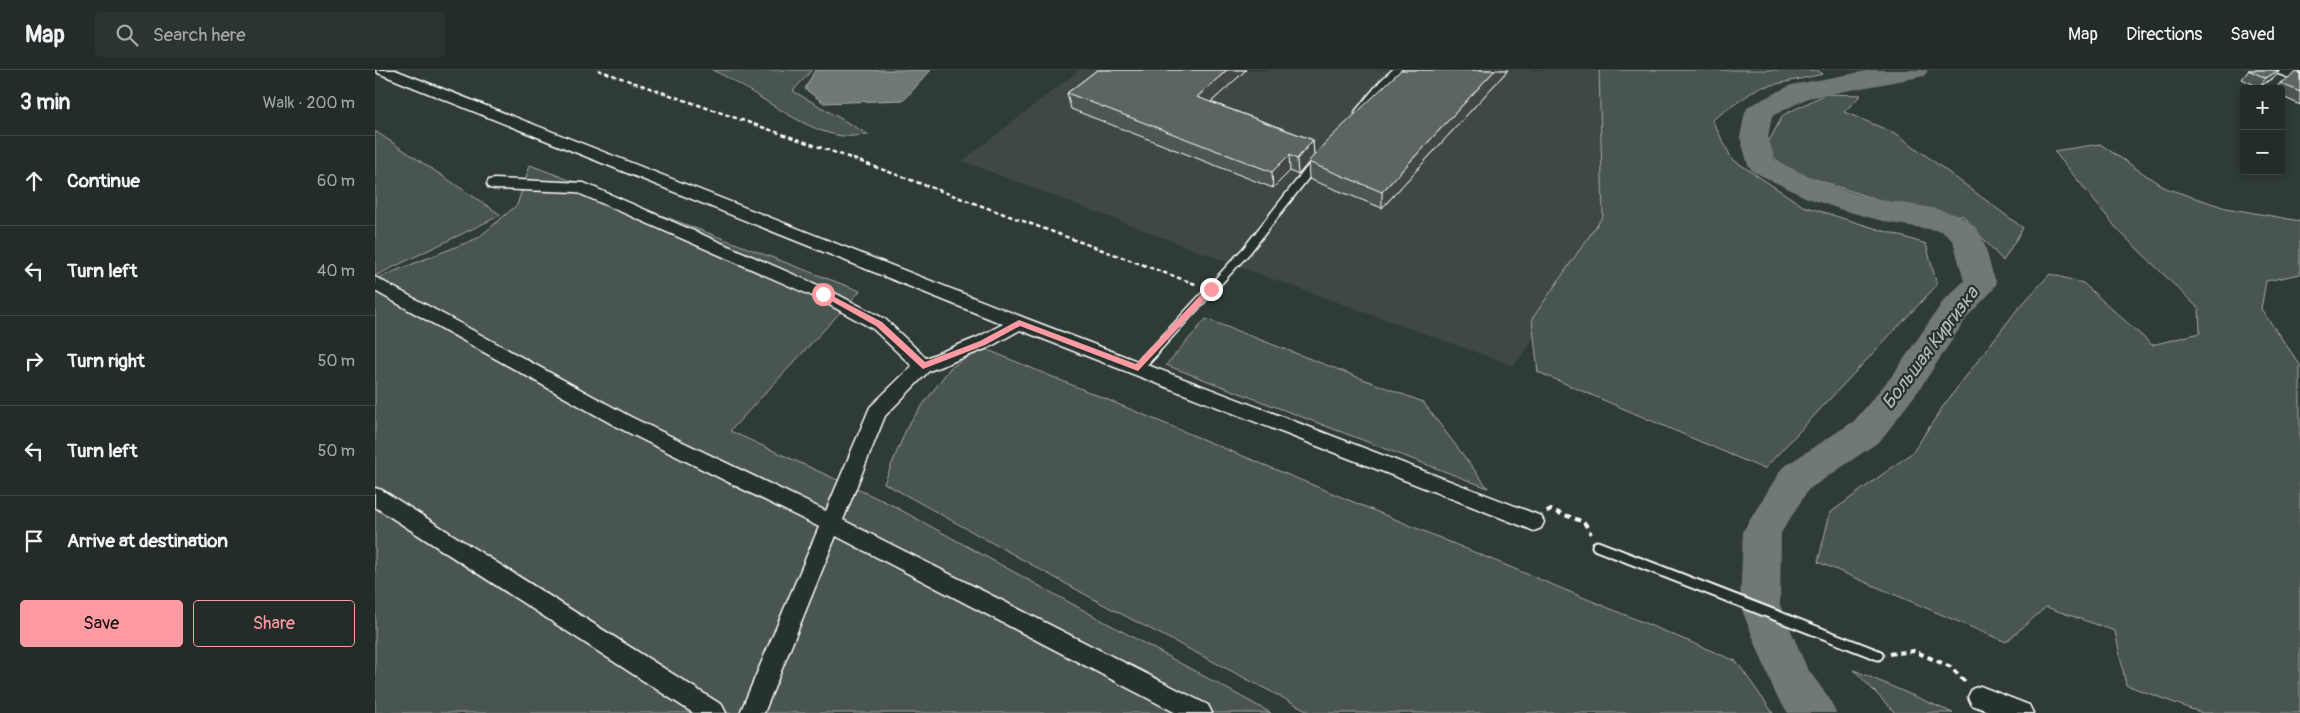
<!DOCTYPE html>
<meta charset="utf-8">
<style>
:root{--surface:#232c28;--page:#2b3430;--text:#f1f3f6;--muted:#a3a7a8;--line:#404845;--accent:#ff9aa2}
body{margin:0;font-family:Pangolin,sans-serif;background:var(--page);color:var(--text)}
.controls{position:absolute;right:15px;top:15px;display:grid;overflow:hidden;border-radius:5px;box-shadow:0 2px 8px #0003}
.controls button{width:45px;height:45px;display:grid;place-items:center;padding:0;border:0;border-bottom:1px solid var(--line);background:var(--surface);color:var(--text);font:25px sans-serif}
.stop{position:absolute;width:15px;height:15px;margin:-11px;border:4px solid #ff9aa2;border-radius:50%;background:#fff}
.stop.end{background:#ff9aa2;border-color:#fff;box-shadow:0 1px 5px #0008}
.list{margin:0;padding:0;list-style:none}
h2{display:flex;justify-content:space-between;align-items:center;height:65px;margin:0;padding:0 20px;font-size:21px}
h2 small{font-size:16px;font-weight:400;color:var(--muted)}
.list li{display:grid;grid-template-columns:32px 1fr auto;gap:15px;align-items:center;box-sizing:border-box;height:90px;padding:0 20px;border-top:1px solid var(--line)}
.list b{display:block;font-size:19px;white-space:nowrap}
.list em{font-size:16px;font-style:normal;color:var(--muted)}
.actions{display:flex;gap:10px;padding:15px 20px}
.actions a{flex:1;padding:11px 0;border:1px solid var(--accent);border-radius:5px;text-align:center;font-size:18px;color:var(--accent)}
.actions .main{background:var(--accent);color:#111}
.icon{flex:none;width:28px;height:28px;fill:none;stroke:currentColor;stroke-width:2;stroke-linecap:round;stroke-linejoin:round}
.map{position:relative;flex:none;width:1925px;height:643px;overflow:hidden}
header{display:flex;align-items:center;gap:30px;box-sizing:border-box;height:70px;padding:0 25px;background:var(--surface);border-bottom:1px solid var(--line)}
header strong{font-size:24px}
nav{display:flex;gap:28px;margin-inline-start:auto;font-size:18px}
.search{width:350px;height:45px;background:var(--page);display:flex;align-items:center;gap:12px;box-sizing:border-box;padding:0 18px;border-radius:5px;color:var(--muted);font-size:19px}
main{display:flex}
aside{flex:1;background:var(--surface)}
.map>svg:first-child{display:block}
.built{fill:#3c4842}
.green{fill:#4a544f;stroke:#a4aaa7}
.water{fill:#707975;stroke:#a9afac}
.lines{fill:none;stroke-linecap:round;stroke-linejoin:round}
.river{fill:#707975;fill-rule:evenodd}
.lane-far1-casing{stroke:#fff;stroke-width:11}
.lane-casing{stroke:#fff;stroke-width:13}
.street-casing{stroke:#fff;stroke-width:3}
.path-far1{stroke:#fff;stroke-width:2.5;stroke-dasharray:4.5 3;stroke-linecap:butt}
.path{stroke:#fff;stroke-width:4;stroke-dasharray:5.5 4.5;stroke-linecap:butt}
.lane-far1{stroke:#26332d;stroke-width:8}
.lane{stroke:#26332d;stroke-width:9}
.street{fill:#26332d;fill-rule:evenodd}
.wall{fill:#4e5853;stroke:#fff}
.shaded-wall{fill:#404744;stroke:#fff}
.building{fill:#5b6661;stroke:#fff}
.route{fill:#ff9aa2}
.labels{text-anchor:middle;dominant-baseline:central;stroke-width:4.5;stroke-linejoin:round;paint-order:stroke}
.water-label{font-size:19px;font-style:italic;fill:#b8bcba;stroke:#26332d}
</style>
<header>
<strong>Map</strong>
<div class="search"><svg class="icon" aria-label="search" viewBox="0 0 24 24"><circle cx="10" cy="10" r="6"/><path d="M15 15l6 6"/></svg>Search here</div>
<nav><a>Map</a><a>Directions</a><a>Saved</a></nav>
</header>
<main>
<aside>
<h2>3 min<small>Walk · 200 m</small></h2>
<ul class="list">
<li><svg class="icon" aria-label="ahead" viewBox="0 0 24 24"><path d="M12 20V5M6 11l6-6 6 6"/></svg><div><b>Continue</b></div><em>60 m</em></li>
<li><svg class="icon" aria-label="left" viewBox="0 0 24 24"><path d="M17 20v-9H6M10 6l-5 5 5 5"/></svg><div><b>Turn left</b></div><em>40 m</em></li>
<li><svg class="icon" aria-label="right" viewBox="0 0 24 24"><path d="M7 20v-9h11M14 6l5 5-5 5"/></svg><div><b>Turn right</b></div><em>50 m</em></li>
<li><svg class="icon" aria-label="left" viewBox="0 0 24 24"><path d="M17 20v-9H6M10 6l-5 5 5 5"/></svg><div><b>Turn left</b></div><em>50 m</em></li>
<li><svg class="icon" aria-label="arrive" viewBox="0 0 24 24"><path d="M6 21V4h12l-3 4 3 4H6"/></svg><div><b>Arrive at destination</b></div></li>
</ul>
<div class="actions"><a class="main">Save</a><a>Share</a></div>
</aside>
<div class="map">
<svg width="1925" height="643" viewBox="0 0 1925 643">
<rect width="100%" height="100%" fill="#2f3b35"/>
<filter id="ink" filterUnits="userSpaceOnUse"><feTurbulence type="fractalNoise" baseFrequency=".02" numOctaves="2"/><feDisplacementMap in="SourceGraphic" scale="10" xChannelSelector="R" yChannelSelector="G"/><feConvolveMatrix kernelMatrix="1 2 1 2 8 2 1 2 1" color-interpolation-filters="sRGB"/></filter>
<g filter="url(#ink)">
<path class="built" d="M704 0H1232L1237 156 1139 296 878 202 587 91Z"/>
<path class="green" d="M337 0H437L418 21 494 65C485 65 476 67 467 66 424 60 378 18 337 0Z
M1224 0H1442L1448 4 1383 18 1337 50 1357 89 1428 136 1551 174 1562 215 1389 399 1163 302 1157 249 1228 146Z
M1451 24 1486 25 1469 42 1522 64 1648 158 1628 191 1588 146 1529 139 1416 101 1389 80 1408 45Z
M0 61 126 145 0 206Z
M1725 74 1790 118 1851 138 1925 151V204L1891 211 1886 239 1925 295V643H1827L1751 615 1740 561 1671 537 1631 572 1443 492 1455 443 1538 382 1569 335 1641 241 1675 204 1708 213 1777 275 1825 263 1824 239 1743 160 1679 81Z
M155 95 485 221 355 361 513 433 896 643H0V209L103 168 142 135Z
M831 249 1048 332 1113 418 791 295Z
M608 278 1361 591 1398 643H937L733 537 509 413 533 355 575 298Z
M1479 600 1578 643H1520Z"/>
<path class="water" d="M440 0H556L529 30 449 33 430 19Z"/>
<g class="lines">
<path class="river" d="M1497 0H1553L1549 6 1540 8 1433 28 1397 46 1393 67 1400 90C1428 104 1457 117 1488 126 1518 135 1580 134 1600 157 1614 173 1612 195 1622 213L1617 221 1593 246 1544 320 1505 371 1433 420 1406 463 1405 535 1432 598 1454 628 1461 643H1413L1401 625 1365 535 1368 461 1407 398 1479 351 1520 302 1569 230 1589 211 1578 171 1566 161 1515 153 1467 140 1430 127 1377 101 1373 95 1365 67 1370 42 1374 36 1416 15Z"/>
<g class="lane-far1-casing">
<path id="lane-far1" d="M984 43 1008 14 1023 0
M779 281 872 180 941 92"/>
</g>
<g class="lane-casing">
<path id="lane" d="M763 298 780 280
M1222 476 1503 585"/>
</g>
<g class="street-casing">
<path id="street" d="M1 0H20L650 248 1166 446 1169 452 1166 458 1159 461 1152 458 645 260 613 278 554 301 510 346 468 450 833 635 837 643H801L461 466 389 643H365L444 457 242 357 0 221V207L256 347 451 441 495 337 537 296 498 259 442 228 201 122 120 119 114 118 112 114 114 110 120 109 209 113 454 220 510 249 551 288 601 268 628 254 3 3Z
M1899 0H1918L1925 3V12L1901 3Z
M0 418 7 420 347 635 351 643H318L0 437Z
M1605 616 1654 635 1658 643H1618L1597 635 1593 627 1597 619Z"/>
</g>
<path class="path-far1" d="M223 0 473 87 823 215"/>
<path class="path" d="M1172 442 1176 440 1209 452 1216 464
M1514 584 1539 581 1576 597 1592 614"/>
<use href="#lane-far1" class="lane-far1"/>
<use href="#lane" class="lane"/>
<use href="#street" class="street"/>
</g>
<path class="wall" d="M722 0H871L836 32 938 70 939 86 1026 0H1133L1007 138 934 109 933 92 923 105 915 101 898 118 696 39 692 23Z
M1874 0H1905L1899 7 1884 17 1867 9Z
M1925 4V35L1906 26V19H1901L1905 13Z"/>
<path class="shaded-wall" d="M852 0H871L824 43 822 27Z
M1120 0H1133L1007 138V122Z
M1904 0H1905L1899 7 1884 17 1891 8Z
M938 70 939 86 923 105 922 89Z
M914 85 915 101 898 118 897 102Z"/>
<path class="building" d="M722 0H852L822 27 938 70 922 89 914 85 897 102 692 23Z
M1026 0H1120L1007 122 933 92 950 73Z
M1873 0H1904L1891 8Z
M1922 2 1925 4V22L1905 13Z"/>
</g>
<path class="route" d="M833 217 840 219 763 301 645 256 610 275 548 299 501 256 444 224 450 222 507 252 550 292 605 271 644 250 761 294Z"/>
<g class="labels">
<g class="water-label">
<text transform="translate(1555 278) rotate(-53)">Большая Киргизка</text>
</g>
</g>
</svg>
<div class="controls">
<button>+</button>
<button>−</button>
</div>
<div class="stop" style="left:448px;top:224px"></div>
<div class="stop end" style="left:836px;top:219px"></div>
</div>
</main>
